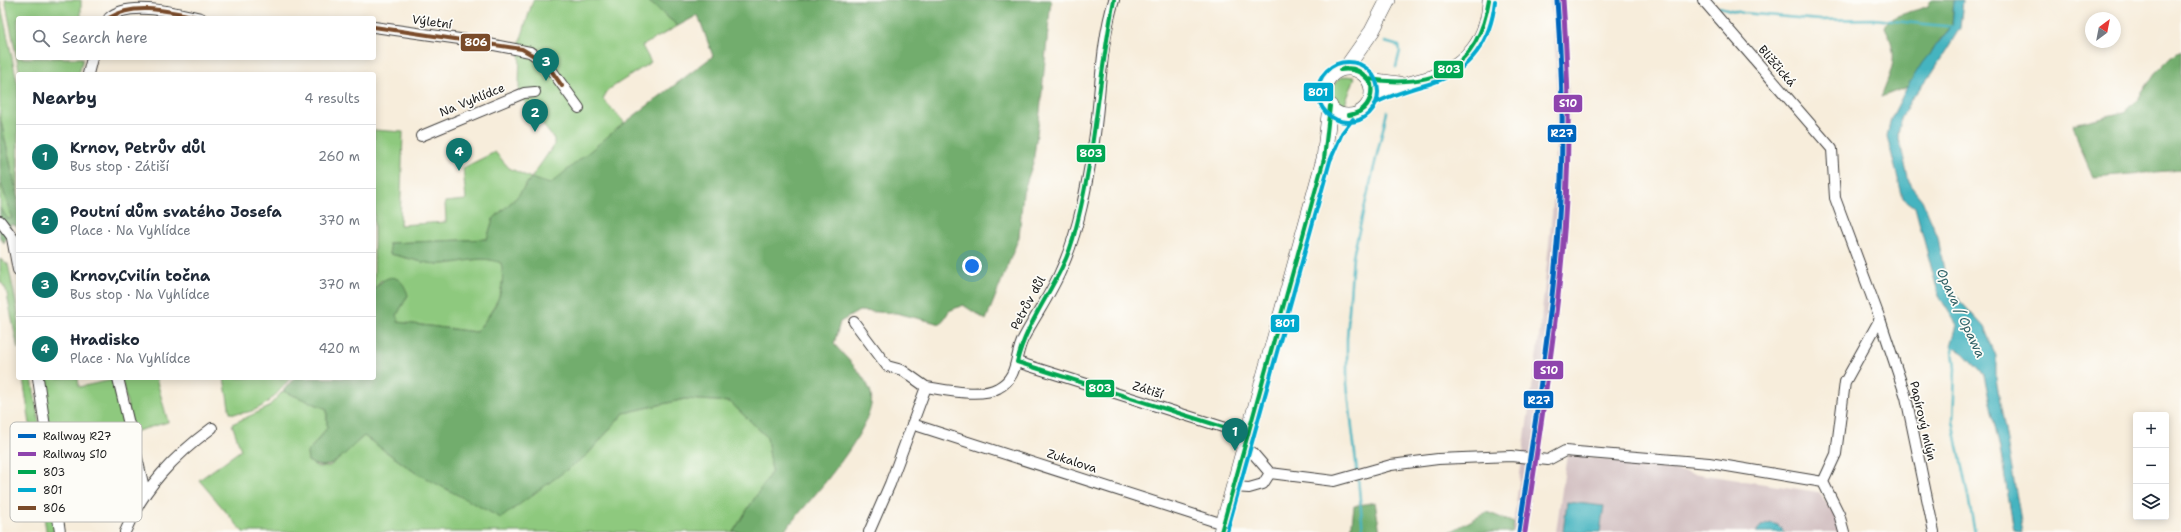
<!DOCTYPE html>
<meta charset="utf-8">
<style>
:root{--surface:#fff;--page:#f6f6f7;--text:#1f2937;--muted:#747a83;--line:#e0e1e3;--accent:#0f766e}
body{margin:0;font-family:"Shantell Sans",sans-serif;background:var(--page);color:var(--text)}
.controls{position:absolute;right:12px;bottom:12px;display:grid;overflow:hidden;border-radius:4px;box-shadow:0 2px 10px #0003}
.controls button{width:36px;height:36px;display:grid;place-items:center;padding:0;border:0;border-bottom:1px solid var(--line);background:var(--surface);color:var(--text);font:20px sans-serif}
.compass{position:absolute;left:2085px;top:12px;width:36px;height:36px;border-radius:50%;background:var(--surface);box-shadow:0 2px 10px #0003;rotate:32deg}
.you{position:absolute;left:972px;top:266px;width:14px;height:14px;margin:-10px;border:3px solid #fff;border-radius:50%;background:#1a73e8;box-shadow:0 0 0 6px #1a73e833}
.badge{display:grid;place-items:center;width:26px;height:26px;border-radius:50%;background:var(--accent);color:#fff;font-size:13px;font-weight:700}
.pin{position:absolute;translate:-50% -33px;filter:drop-shadow(0 1px 2px #0008)}
.pin::after{content:'';position:absolute;top:21px;width:14px;height:12px;background:inherit;clip-path:polygon(0 0,100% 0,50% 100%)}
.list{margin:0;padding:0;list-style:none}
h2{display:flex;justify-content:space-between;align-items:center;height:52px;margin:0;padding:0 16px;font-size:17px}
h2 small{font-size:13px;font-weight:400;color:var(--muted)}
.list li{display:grid;grid-template-columns:26px 1fr auto;gap:12px;align-items:center;box-sizing:border-box;height:64px;padding:0 16px;border-top:1px solid var(--line)}
.list b{display:block;font-size:15px;white-space:nowrap}
.list p{margin:0;font-size:13px;white-space:nowrap;color:var(--muted)}
.list em{font-size:13px;font-style:normal;color:var(--muted)}
.icon{flex:none;width:22px;height:22px;fill:none;stroke:currentColor;stroke-width:2;stroke-linecap:round;stroke-linejoin:round}
.map{position:relative;flex:none;width:2181px;height:532px;overflow:hidden}
.search{position:absolute;background:var(--surface);box-shadow:0 2px 10px #0003;left:16px;top:16px;width:360px;height:44px;display:flex;align-items:center;gap:10px;box-sizing:border-box;padding:0 14px;border-radius:4px;color:var(--muted);font-size:15px}
.panel{position:absolute;background:var(--surface);box-shadow:0 2px 10px #0003;left:16px;top:72px;width:360px;height:308px;border-radius:4px}
.map>svg:first-child{display:block}
.industrial{fill:#d2bfc1}
.green{fill:#8ec97e;stroke:#55724d}
.forest{fill:#72ad6d;stroke:#476444}
.water{fill:#45b4c0;stroke:#30686e}
.lines{fill:none;stroke-linecap:round;stroke-linejoin:round}
.stream{stroke:#45b4c0;stroke-width:2.5}
.minor-casing{stroke:#3d3b39;stroke-width:12}
.secondary-casing{stroke:#3d3b39;stroke-width:14}
.primary-casing{stroke:#3d3b39;stroke-width:16}
.minor{stroke:#fff;stroke-width:10}
.secondary{stroke:#fff;stroke-width:13}
.primary{stroke:#fff;stroke-width:15}
.bus-1-casing{stroke:#fdfcf7;stroke-width:7}
.bus-2-casing{stroke:#fdfcf7;stroke-width:7}
.bus-3-casing{stroke:#fdfcf7;stroke-width:7}
.bus-1{stroke:#00a651;stroke-width:4}
.bus-2{stroke:#00a9ce;stroke-width:4}
.bus-3{stroke:#7a4b2a;stroke-width:4}
.rail-1-casing{stroke:#fdfcf7;stroke-width:8}
.rail-2-casing{stroke:#fdfcf7;stroke-width:8}
.rail-1{stroke:#0065bd;stroke-width:5}
.rail-2{stroke:#8e44ad;stroke-width:5}
.labels{text-anchor:middle;dominant-baseline:central;stroke-width:3.5;stroke-linejoin:round;paint-order:stroke}
.street-label{font-size:12px;fill:#1c1c1c;stroke:#fdfcf7}
.water-label{font-size:13px;font-style:italic;fill:#2e6066;stroke:#fdfcf7}
.key{fill:#fdfcf7;stroke:#bab9b5;stroke-width:1}
.key-label{font-size:11px;fill:#1c1c1c}
.line-badge{stroke:#fdfcf7;stroke-width:1.5}
.badge-label{font-size:11px;text-anchor:middle;font-weight:bold;fill:#fff}
</style>
<div class="map">
<svg width="2181" height="532" viewBox="0 0 2181 532">
<rect width="100%" height="100%" fill="#fdfcf7"/>
<filter id="ink" filterUnits="userSpaceOnUse"><feTurbulence type="fractalNoise" baseFrequency=".025" numOctaves="2"/><feDisplacementMap in="SourceGraphic" scale="8" xChannelSelector="R" yChannelSelector="G"/><feConvolveMatrix kernelMatrix="1 2 1 2 8 2 1 2 1" color-interpolation-filters="sRGB"/></filter>
<filter id="wash" filterUnits="userSpaceOnUse"><feTurbulence type="fractalNoise" baseFrequency=".012" numOctaves="4" result="noise"/><feDisplacementMap in="SourceGraphic" scale="16" xChannelSelector="R" yChannelSelector="G"/><feGaussianBlur stdDeviation="0.9" result="paint"/><feColorMatrix in="noise" values="0 0 0 0 0 0 0 0 0 0 0 0 0 0 0 0 0 1.4 0 .05"/><feComposite in="paint" operator="in"/></filter>
<g filter="url(#wash)">
<rect width="100%" height="100%" fill="#f7eddb"/>
<path class="industrial" d="M1550 0H1562L1567 50 1569 115 1566 195 1553 331 1525 532H1512L1540 330 1554 194 1557 115 1555 51Z
M1567 454 1818 492 1837 517 1841 532H1556Z"/>
<path class="green" d="M5 0H81V18H18V58H83L79 74H20Z
M533 0H647L678 26 642 46 651 62 608 90 603 99 625 123 550 185 531 178 517 197 493 219 487 239 389 243 390 254C406 257 424 264 440 264 461 264 480 254 502 263 506 294 494 309 476 332L398 322 397 315 408 295 381 280 374 290V130L403 132 400 225 446 222 445 202 466 200 463 168 495 152 509 168 531 178 554 145V139L521 97 519 92 520 42Z
M0 1 18 86V199L0 117Z
M1346 76 1355 77 1344 107 1335 101C1329 90 1334 79 1346 76Z
M0 180 12 219 8 220 0 208Z
M0 259 8 264 18 312V349L6 289 0 281Z
M23 378H32L56 532H46V530Z
M42 378H78L79 387 112 380 125 430 89 438 98 485 57 495Z
M121 378H156L168 422 134 432Z
M224 378H290C273 399 259 416 230 413Z
M283 391 327 409V428L307 453 308 461 318 467 330 466 364 436 416 473 587 455 624 413 685 399 730 402 767 437 772 471 733 532H243L199 480 241 450 232 424 267 408Z"/>
<path class="forest" d="M647 0H1051L1040 112 1033 163 1023 193 1019 237 986 320 963 305 949 311 941 324 896 313 859 311 840 322 834 344C846 358 863 373 870 390 884 422 803 508 783 532H733L772 471 767 437 730 402 685 399 624 413 587 455 501 518 416 473 364 436C345 451 332 476 308 461L307 453 327 428V409L283 391 294 378H374V290C387 272 401 273 408 295L397 315 398 322 476 332C494 310 507 292 501 263 480 254 461 264 439 264 424 264 406 257 390 254L389 243 487 239 493 219 517 197 531 178 550 184 618 128 713 56 698 15 678 26Z
M1931 0H1954L1952 26 1936 44 1907 87 1881 97C1892 67 1900 58 1885 27 1889 15 1916 11 1928 6Z
M2181 51V170L2093 177 2080 147 2073 124 2124 112 2138 99 2155 73 2170 58Z
M0 117 18 199V227L11 224 4 243 0 237V208L8 219 12 218 0 180Z
M1375 502 1380 532H1351L1354 506Z
M1487 512 1514 523 1512 532H1450Z"/>
<path class="water" d="M1954 0H1963L1960 28 1932 73 1912 98 1901 118 1898 135 1910 185 1922 200 1938 237 1947 287 1984 327 1996 356V379L2023 532 2014 531 2001 454 1984 375 1963 353 1951 346 1957 325 1939 296 1915 207 1903 198 1887 136 1891 119 1907 87 1922 63 1952 26Z
M1567 502 1604 506 1600 532H1563Z
M1771 523 1778 525 1785 532H1756L1761 526Z"/>
<g class="lines">
<path class="stream" d="M1719 7 1743 13 1820 20 1873 19 1955 27
M1385 42 1399 46 1400 51 1396 67
M1955 346 1953 350 1955 369 1953 421 1975 532
M1357 471 1347 384V338L1353 256 1387 112
M1358 478 1363 532"/>
</g>
</g>
<g filter="url(#ink)">
<g class="lines">
<g class="minor-casing">
<path id="minor" d="M1703 0 1832 149 1835 198 1880 319 1845 382 1836 454 1823 482 1839 514 1844 532
M109 18C128 0 177 13 201 18
M374 27 474 41 530 52 547 64 579 108
M88 74 92 58
M421 136 524 93 535 92
M0 221 16 242
M12 238 18 270
M1880 319 1906 397 1934 532
M854 322 887 366 902 370 926 387
M1017 362 1248 435
M38 378 60 532
M118 378 145 492
M912 424 1223 524
M1244 449 1252 452 1270 473 1334 481 1391 465 1438 459 1511 456 1548 460 1565 451 1709 463 1823 482
M1234 487 1249 488 1263 484 1270 473
M125 532C143 488 174 456 212 428
M869 532 890 484 926 387C946 390 981 398 998 388 1019 377 1014 357 1023 339 1035 316 1051 294 1061 270 1079 231 1087 184 1094 141 1101 95 1100 45 1114 0"/>
</g>
<g class="secondary-casing">
<path id="secondary" d="M1368 79 1399 83
M1371 99C1390 87 1409 83 1431 77 1467 66 1488 37 1489 0"/>
</g>
<g class="primary-casing">
<path id="primary" d="M1346 68 1372 31 1388 0
M1324 92a24 24 0 1 1 48 0a24 24 0 1 1-48 0Z
M1221 532 1324 159 1330 106"/>
</g>
<use href="#minor" class="minor"/>
<use href="#secondary" class="secondary"/>
<use href="#primary" class="primary"/>
<g class="bus-1-casing">
<path id="bus-1" d="M1114 0C1098 79 1095 161 1073 239 1061 282 1027 318 1017 362L1248 435
M1340 70C1353 65 1364 72 1371 84
M1340 70C1354 68 1363 72 1371 84
M1368 79C1434 89 1478 69 1489 0
M1349 115C1365 112 1373 100 1371 84
M1349 115C1365 113 1374 100 1371 84
M1221 532 1324 159 1330 106"/>
</g>
<g class="bus-2-casing">
<path id="bus-2" d="M1318 92a30 30 0 1 1 60 0a30 30 0 1 1-60 0Z
M1374 104C1392 94 1412 89 1432 83 1471 71 1491 40 1495 1
M1227 532 1330 161 1342 133 1353 119"/>
</g>
<g class="bus-3-casing">
<path id="bus-3" d="M109 18C136 1 172 12 201 18
M374 27 522 49 546 63 562 86"/>
</g>
<use href="#bus-1" class="bus-1"/>
<use href="#bus-2" class="bus-2"/>
<use href="#bus-3" class="bus-3"/>
<g class="rail-1-casing">
<path id="rail-1" d="M1519 532C1538 400 1562 266 1562 133 1563 88 1560 44 1557 0"/>
</g>
<g class="rail-2-casing">
<path id="rail-2" d="M1525 532C1544 400 1568 266 1568 133 1569 88 1566 44 1563 0"/>
</g>
<use href="#rail-1" class="rail-1"/>
<use href="#rail-2" class="rail-2"/>
</g>
</g>
<g class="labels">
<g class="street-label">
<text transform="translate(432 22) rotate(8)">Výletní</text>
<text transform="translate(1777 66) rotate(49)">Bližčická</text>
<text transform="translate(472 100) rotate(-22)">Na Vyhlídce</text>
<text transform="translate(1028 303) rotate(-61)">Petrův důl</text>
<text transform="translate(1148 390) rotate(18)">Zátiší</text>
<text transform="translate(1923 421) rotate(77)">Papírový mlýn</text>
<text transform="translate(1072 461) rotate(18)">Zukalova</text>
</g>
<g class="water-label">
<text transform="translate(1961 313) rotate(65)">Opava / Opawa</text>
</g>
</g>
<rect x="10" y="422" width="132" height="100" rx="6" class="key"/>
<rect x="18" y="434" width="18" height="4" fill="#0065bd"/>
<rect x="18" y="452" width="18" height="4" fill="#8e44ad"/>
<rect x="18" y="470" width="18" height="4" fill="#00a651"/>
<rect x="18" y="488" width="18" height="4" fill="#00a9ce"/>
<rect x="18" y="506" width="18" height="4" fill="#7a4b2a"/>
<g class="key-label">
<text x="43" y="440">Railway R27</text>
<text x="43" y="458">Railway S10</text>
<text x="43" y="476">803</text>
<text x="43" y="494">801</text>
<text x="43" y="512">806</text>
</g>
<g class="line-badge">
<rect x="460" y="33" width="31" height="19" rx="4" fill="#7a4b2a"/>
<rect x="1433" y="60" width="31" height="19" rx="4" fill="#00a651"/>
<rect x="1303" y="82" width="31" height="20" rx="4" fill="#00a9ce"/>
<rect x="1553" y="94" width="30" height="19" rx="4" fill="#8e44ad"/>
<rect x="1547" y="124" width="30" height="19" rx="4" fill="#0065bd"/>
<rect x="1076" y="144" width="30" height="19" rx="4" fill="#00a651"/>
<rect x="1270" y="314" width="30" height="19" rx="4" fill="#00a9ce"/>
<rect x="1533" y="360" width="31" height="20" rx="4" fill="#8e44ad"/>
<rect x="1085" y="379" width="30" height="19" rx="4" fill="#00a651"/>
<rect x="1523" y="390" width="31" height="19" rx="4" fill="#0065bd"/>
</g>
<g class="badge-label">
<text x="476" y="46">806</text>
<text x="1449" y="73">803</text>
<text x="1318" y="96">801</text>
<text x="1568" y="107">S10</text>
<text x="1562" y="137">R27</text>
<text x="1091" y="157">803</text>
<text x="1285" y="327">801</text>
<text x="1549" y="374">S10</text>
<text x="1100" y="392">803</text>
<text x="1539" y="404">R27</text>
</g>
</svg>
<div class="controls">
<button>+</button>
<button>−</button>
<button><svg class="icon" aria-label="layers" viewBox="0 0 24 24"><path d="M12 4l9 5-9 5-9-5zM3 14l9 5 9-5"/></svg></button>
</div>
<svg class="compass" viewBox="-18 -18 36 36"><path d="M0-13l5 13h-10z" fill="#e53935"/><path d="M0 13l5-13h-10z" fill="#747a83"/></svg>
<div class="you"></div>
<div class="pin badge" style="left:1235px;top:451px">1</div>
<div class="pin badge" style="left:535px;top:132px">2</div>
<div class="pin badge" style="left:546px;top:81px">3</div>
<div class="pin badge" style="left:459px;top:171px">4</div>
<div class="search"><svg class="icon" aria-label="search" viewBox="0 0 24 24"><circle cx="10" cy="10" r="6"/><path d="M15 15l6 6"/></svg>Search here</div>
<section class="panel">
<h2>Nearby<small>4 results</small></h2>
<ul class="list">
<li><span class="badge">1</span><div><b>Krnov, Petrův důl</b><p>Bus stop · Zátiší</p></div><em>260 m</em></li>
<li><span class="badge">2</span><div><b>Poutní dům svatého Josefa</b><p>Place · Na Vyhlídce</p></div><em>370 m</em></li>
<li><span class="badge">3</span><div><b>Krnov,Cvilín točna</b><p>Bus stop · Na Vyhlídce</p></div><em>370 m</em></li>
<li><span class="badge">4</span><div><b>Hradisko</b><p>Place · Na Vyhlídce</p></div><em>420 m</em></li>
</ul>
</section>
</div>
